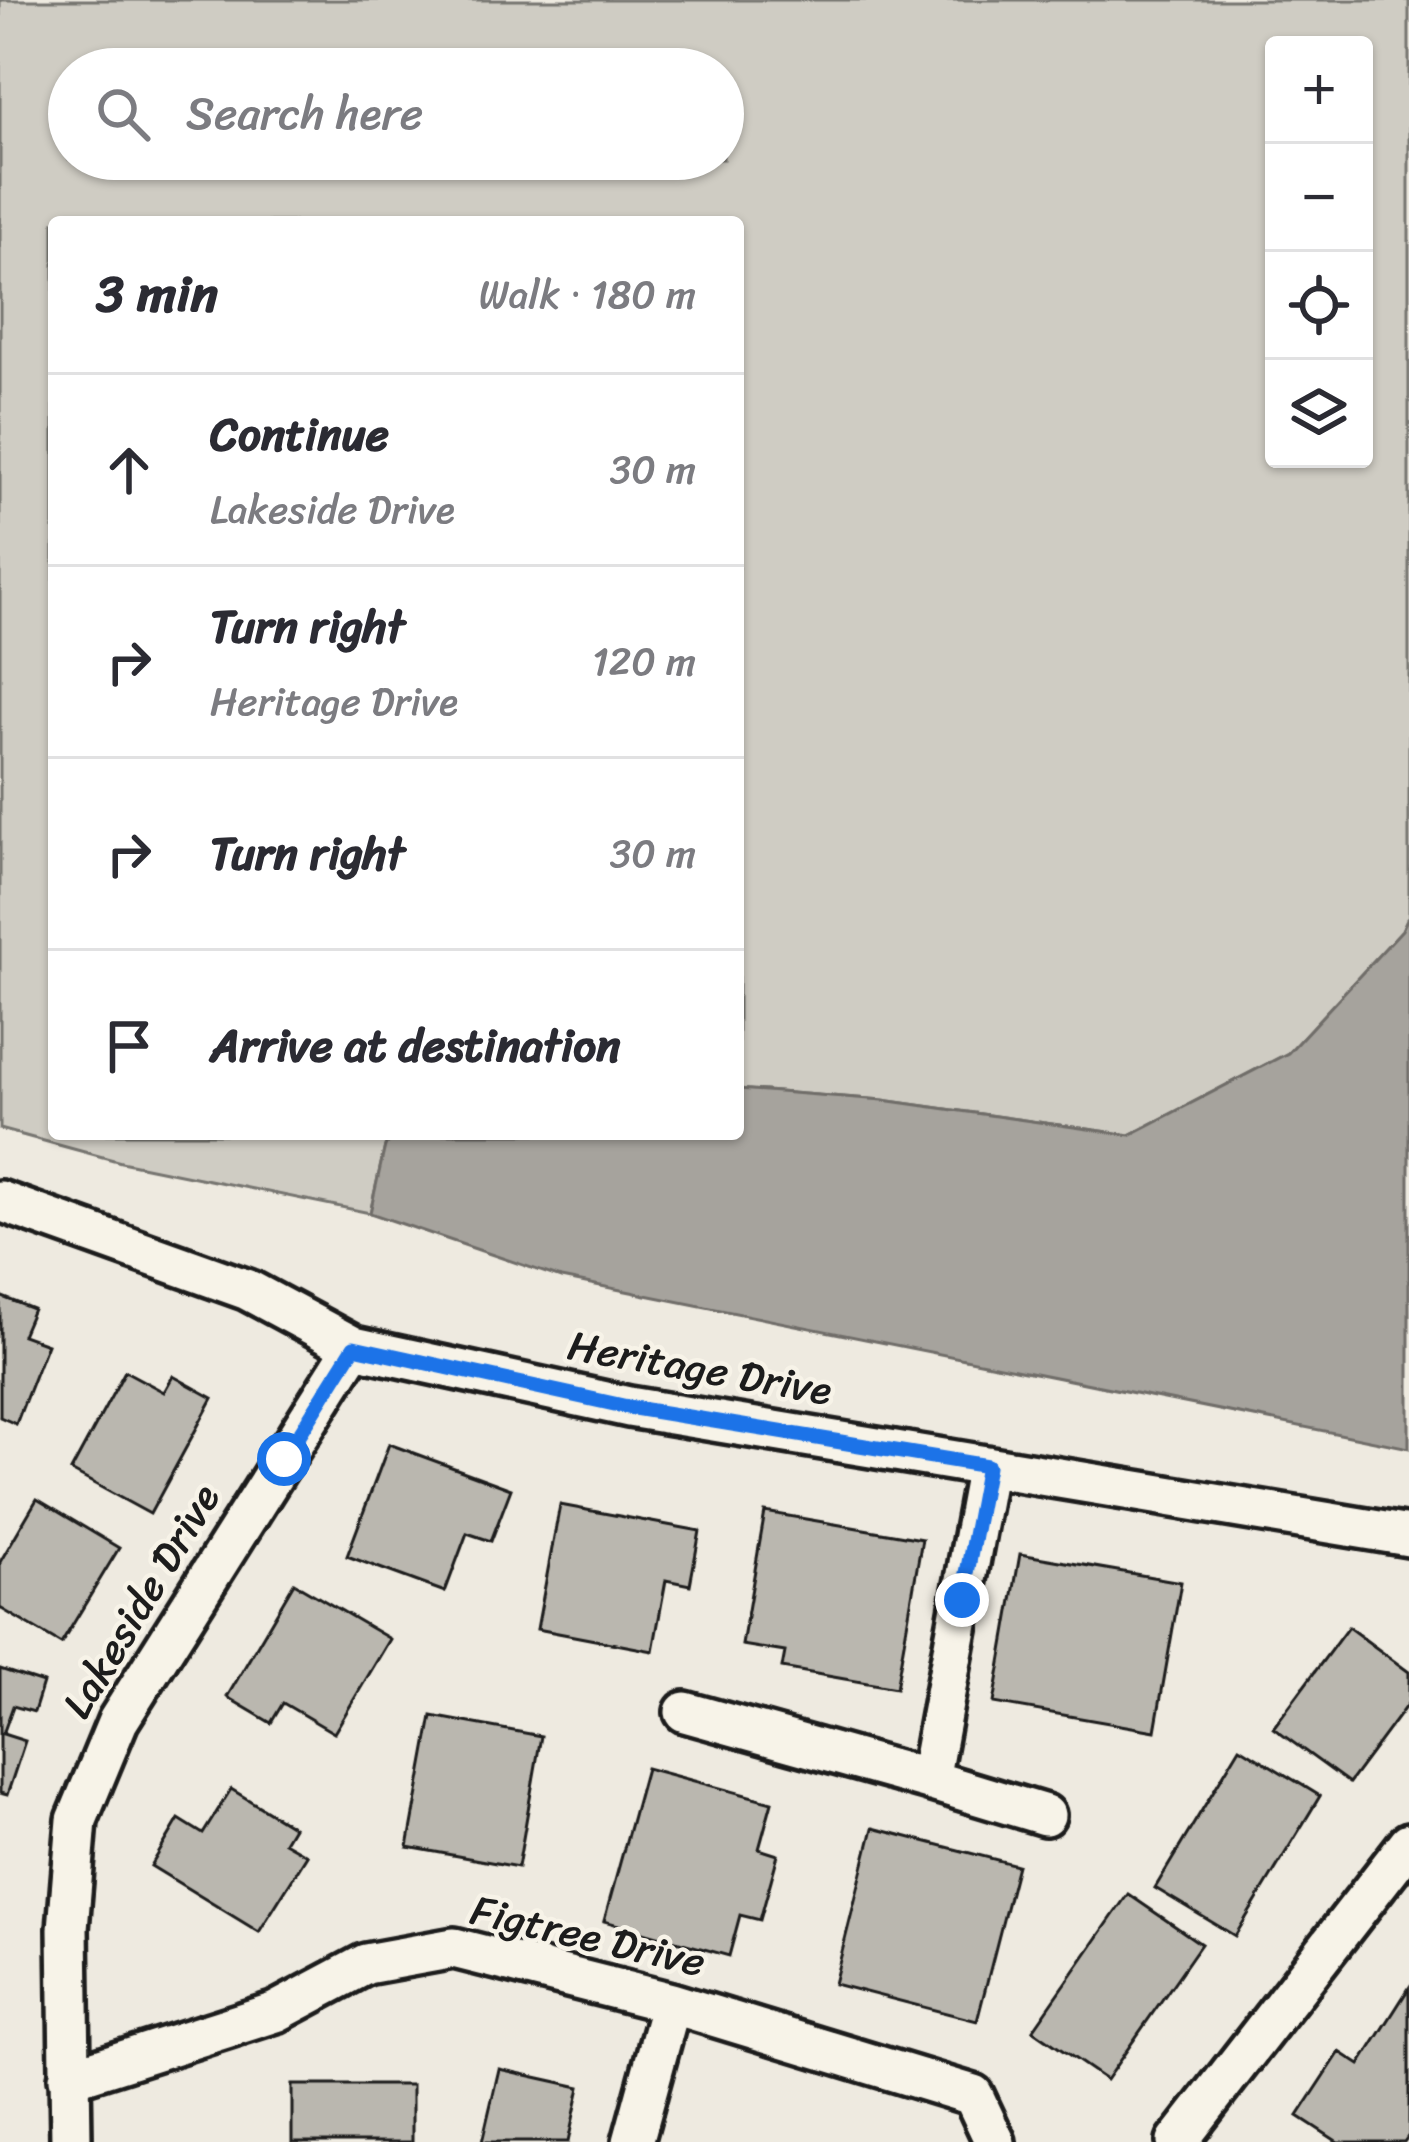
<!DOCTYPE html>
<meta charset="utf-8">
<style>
:root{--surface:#fff;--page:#f2f2f3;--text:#2b2b33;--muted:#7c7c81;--line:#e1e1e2}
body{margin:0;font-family:Sriracha,sans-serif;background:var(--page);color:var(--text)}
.controls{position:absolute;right:36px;top:36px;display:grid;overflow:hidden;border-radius:12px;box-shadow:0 3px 9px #0004}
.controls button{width:108px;height:108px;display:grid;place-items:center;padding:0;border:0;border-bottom:3px solid var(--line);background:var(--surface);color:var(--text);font:60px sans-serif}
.stop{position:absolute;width:36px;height:36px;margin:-27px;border:9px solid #1a73e8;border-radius:50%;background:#fff}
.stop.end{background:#1a73e8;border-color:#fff;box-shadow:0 3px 12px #0008}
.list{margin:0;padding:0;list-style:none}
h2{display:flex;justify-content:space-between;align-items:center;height:156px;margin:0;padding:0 48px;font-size:51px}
h2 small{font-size:39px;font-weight:400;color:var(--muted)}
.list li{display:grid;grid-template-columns:78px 1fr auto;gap:36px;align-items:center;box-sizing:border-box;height:192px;padding:0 48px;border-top:3px solid var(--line)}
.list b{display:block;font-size:45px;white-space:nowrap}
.list p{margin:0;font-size:39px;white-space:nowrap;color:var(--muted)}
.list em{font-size:39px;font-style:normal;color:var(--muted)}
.icon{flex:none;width:66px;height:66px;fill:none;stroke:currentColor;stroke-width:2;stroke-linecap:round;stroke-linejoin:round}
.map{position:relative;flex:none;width:1409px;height:2142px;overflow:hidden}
.search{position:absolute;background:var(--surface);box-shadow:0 3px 9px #0004;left:48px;top:48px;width:696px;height:132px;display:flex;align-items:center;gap:30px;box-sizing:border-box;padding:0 42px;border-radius:66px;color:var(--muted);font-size:45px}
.panel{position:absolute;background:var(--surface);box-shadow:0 3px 9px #0004;left:48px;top:216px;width:696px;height:924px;border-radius:12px}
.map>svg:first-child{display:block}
.green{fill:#cfccc3;stroke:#767470;stroke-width:3;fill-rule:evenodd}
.water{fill:#a6a39d;stroke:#6f6d69;stroke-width:3}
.building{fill:#bab7af;stroke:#1c1c1c;stroke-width:3}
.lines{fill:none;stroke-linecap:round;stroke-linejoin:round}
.minor-casing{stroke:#1c1c1c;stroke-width:48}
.minor{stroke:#f7f3e8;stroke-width:39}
.route{stroke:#1a73e8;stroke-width:15}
.labels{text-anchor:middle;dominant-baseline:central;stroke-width:9;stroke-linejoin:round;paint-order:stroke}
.street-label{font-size:42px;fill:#1c1c1c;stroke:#f7f3e8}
</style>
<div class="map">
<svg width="1409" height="2142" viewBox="0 0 1409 2142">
<rect width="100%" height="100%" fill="#eeeae0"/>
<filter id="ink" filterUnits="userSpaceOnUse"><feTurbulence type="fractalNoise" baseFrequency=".00833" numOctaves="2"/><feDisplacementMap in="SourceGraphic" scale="24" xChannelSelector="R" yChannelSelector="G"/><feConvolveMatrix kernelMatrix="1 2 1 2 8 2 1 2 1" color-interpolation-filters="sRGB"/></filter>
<g filter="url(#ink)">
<path class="green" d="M0 0H1409V915L1402 930 1288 1053 1130 1135 883 1100 738 1089V222H54V1134H397L385 1146 370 1213 121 1162 0 1129ZM1274 45H1364V459H1274ZM69 69H723V159H69Z"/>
<path class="water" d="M1409 915V1448L561 1278 370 1213 385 1146 397 1134H738V1089L883 1100 1130 1135 1288 1053 1402 930Z"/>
<path class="building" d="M0 1296 33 1309 22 1335 47 1344 16 1424 0 1417Z
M125 1371 164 1392 173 1376 213 1398 150 1514 71 1471Z
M389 1444 511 1489 491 1541 467 1533 445 1592 347 1556Z
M37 1499 119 1548 61 1644 0 1608V1562Z
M560 1505 700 1531 690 1585 666 1580 653 1651 537 1629Z
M765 1512 922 1539 896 1688 782 1668 785 1652 742 1645Z
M1020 1554 1181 1582 1155 1731 994 1703Z
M294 1583 390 1639 334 1733 283 1703 271 1723 227 1697Z
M1348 1627 1409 1672V1702L1349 1783 1273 1728Z
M0 1669 43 1683 34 1712 13 1706 3 1734 25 1741 7 1795 0 1793Z
M432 1716 541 1736 518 1867 408 1847Z
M1240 1747 1320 1796 1235 1936 1155 1888Z
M646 1768 772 1802 759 1849 778 1855 760 1920 740 1915 729 1956 604 1921Z
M231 1789 293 1827 284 1842 307 1855 259 1932 151 1866 179 1819 203 1834Z
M873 1828 1017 1865 977 2021 834 1984Z
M1128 1894 1201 1944 1106 2080 1033 2030Z
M1409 1988V2135L1404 2142H1338L1298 2116 1340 2052 1360 2065Z
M499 2069 580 2087 568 2142H482Z
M292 2085H412V2142H292Z"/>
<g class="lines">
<g class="minor-casing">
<path id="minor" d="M0 1201 248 1290 354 1347 629 1407 1409 1536
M685 1712 929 1780 987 1466
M929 1780 1045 1815
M69 2078 276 2012 366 1964 454 1948 671 2003 973 2095 995 2142
M71 2142 68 1929 77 1820 118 1721 354 1347
M633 2142 671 2003
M1177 2142 1409 1843"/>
</g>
<use href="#minor" class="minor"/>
</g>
</g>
<g class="lines" filter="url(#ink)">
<path class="route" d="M284 1459 354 1347 628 1407 987 1466 962 1600"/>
</g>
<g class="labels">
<g class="street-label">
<text transform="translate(700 1368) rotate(10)">Heritage Drive</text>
<text transform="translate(141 1601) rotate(-59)">Lakeside Drive</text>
<text transform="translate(588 1936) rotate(13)">Figtree Drive</text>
</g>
</g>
</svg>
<div class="controls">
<button>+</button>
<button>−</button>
<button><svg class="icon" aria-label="locate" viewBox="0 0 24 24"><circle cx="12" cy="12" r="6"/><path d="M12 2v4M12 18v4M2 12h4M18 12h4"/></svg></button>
<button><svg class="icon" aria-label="layers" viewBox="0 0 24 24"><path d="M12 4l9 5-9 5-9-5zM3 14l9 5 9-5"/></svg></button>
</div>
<div class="stop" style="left:284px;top:1459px"></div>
<div class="stop end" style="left:962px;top:1600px"></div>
<div class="search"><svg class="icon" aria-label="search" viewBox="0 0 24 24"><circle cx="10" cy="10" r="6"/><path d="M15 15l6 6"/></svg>Search here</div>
<section class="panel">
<h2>3 min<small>Walk · 180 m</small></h2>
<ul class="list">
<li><svg class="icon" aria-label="ahead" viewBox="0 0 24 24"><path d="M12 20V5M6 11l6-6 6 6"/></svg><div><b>Continue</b><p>Lakeside Drive</p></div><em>30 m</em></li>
<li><svg class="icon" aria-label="right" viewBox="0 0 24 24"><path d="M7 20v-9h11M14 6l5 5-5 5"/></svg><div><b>Turn right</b><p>Heritage Drive</p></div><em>120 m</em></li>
<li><svg class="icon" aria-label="right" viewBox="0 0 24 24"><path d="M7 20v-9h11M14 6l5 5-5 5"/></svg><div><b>Turn right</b></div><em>30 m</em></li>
<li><svg class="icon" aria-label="arrive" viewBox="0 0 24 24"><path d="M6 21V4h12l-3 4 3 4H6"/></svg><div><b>Arrive at destination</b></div></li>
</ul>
</section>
</div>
